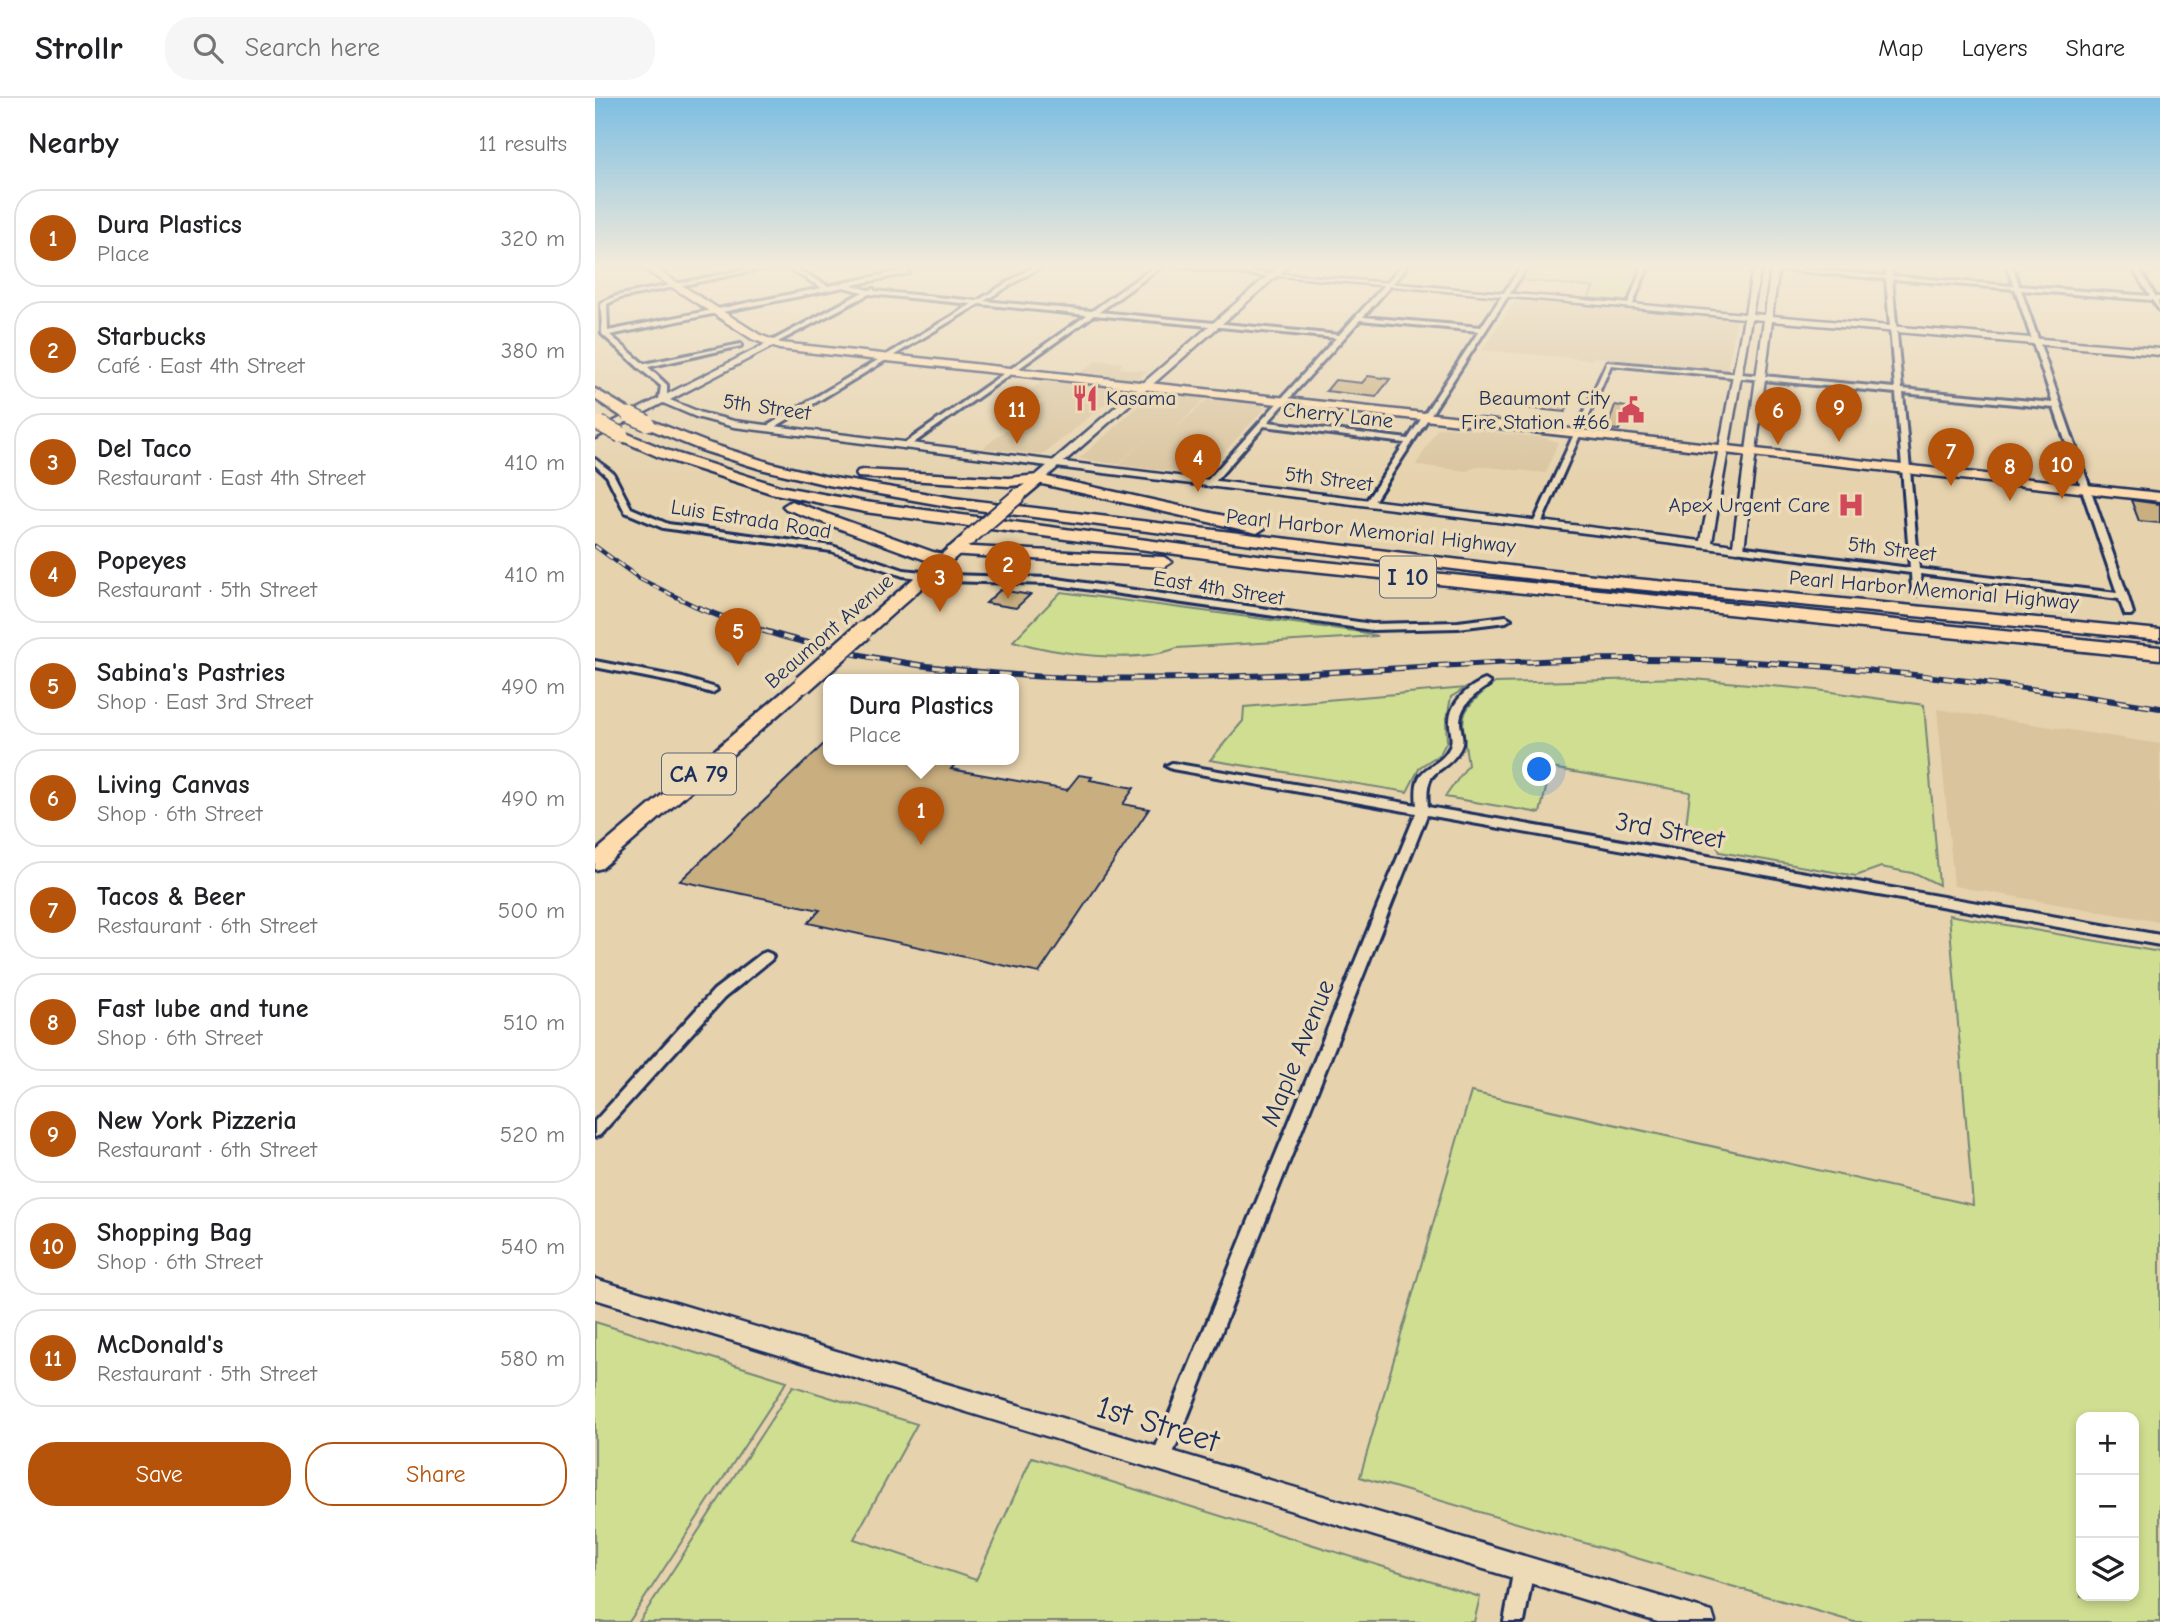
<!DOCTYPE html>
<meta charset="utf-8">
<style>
:root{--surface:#fff;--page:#f6f6f6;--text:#202124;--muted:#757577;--line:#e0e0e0;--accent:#b45309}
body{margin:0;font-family:"Comic Neue",sans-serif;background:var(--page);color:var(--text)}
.controls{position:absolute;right:21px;bottom:21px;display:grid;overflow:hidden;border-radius:14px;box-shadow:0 4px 10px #0003}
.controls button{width:63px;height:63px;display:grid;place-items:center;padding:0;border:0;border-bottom:2px solid var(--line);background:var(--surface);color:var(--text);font:35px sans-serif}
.you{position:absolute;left:945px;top:672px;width:24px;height:24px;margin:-18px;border:5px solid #fff;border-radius:50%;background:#1a73e8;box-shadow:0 0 0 10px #1a73e833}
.badge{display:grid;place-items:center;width:46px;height:46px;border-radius:50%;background:var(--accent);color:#fff;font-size:23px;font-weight:700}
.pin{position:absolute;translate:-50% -58px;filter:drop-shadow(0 2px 4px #0008)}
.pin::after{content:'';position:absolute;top:37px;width:24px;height:21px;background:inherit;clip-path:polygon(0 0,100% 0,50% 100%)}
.popup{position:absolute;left:228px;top:576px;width:196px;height:91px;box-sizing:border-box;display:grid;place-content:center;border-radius:14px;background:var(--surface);filter:drop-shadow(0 2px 5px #0005);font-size:23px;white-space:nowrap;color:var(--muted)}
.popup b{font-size:26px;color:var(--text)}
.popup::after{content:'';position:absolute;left:50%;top:100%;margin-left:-14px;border:14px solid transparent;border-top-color:var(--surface)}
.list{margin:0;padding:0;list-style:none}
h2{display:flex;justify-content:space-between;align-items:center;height:91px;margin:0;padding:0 28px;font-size:30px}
h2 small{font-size:23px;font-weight:400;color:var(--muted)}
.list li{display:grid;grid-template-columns:46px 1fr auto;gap:21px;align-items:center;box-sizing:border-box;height:98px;margin:0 14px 14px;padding:0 14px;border:2px solid var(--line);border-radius:28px}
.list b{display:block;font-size:26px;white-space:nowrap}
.list p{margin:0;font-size:23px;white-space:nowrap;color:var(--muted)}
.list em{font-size:23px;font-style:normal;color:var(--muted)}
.actions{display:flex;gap:14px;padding:21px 28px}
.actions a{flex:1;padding:16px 0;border:2px solid var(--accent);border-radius:28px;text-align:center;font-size:24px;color:var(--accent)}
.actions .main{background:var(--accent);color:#fff}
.icon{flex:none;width:38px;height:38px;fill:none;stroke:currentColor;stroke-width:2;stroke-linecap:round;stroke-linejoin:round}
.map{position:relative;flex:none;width:1565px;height:1524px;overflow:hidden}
header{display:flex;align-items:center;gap:42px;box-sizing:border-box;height:98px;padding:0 35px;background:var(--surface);border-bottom:2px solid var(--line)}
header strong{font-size:33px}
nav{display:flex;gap:38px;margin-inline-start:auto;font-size:24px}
.search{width:490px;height:63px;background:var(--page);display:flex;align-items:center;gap:18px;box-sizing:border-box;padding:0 24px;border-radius:28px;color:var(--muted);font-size:26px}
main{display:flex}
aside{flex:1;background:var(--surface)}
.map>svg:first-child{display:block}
.built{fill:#d9c49e}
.green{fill:#cfde91;stroke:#758678;stroke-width:2;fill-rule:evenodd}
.building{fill:#c9ae7f;stroke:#1b2f5e;stroke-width:2}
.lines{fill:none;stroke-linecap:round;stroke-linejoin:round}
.minor-casing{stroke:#1b2f5e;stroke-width:6}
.tertiary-casing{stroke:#1b2f5e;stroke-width:5}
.secondary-casing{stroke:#1b2f5e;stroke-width:5}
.primary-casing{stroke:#1b2f5e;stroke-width:5}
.trunk-casing{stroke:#1b2f5e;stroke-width:5}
.motorway-casing{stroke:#1b2f5e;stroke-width:5}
.minor{fill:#eddbb8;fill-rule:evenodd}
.tertiary{fill:#eddbb8;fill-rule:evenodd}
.secondary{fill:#eddbb8;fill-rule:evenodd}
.primary{fill:#fedbac;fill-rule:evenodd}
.trunk{fill:#fedbac;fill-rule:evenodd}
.motorway{fill:#fedbac;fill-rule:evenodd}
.rail-far1-casing{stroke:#1b2f5e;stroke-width:4.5}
.rail-casing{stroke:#1b2f5e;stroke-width:6}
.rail-far1{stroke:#eddbb8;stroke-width:2.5;stroke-dasharray:7;stroke-linecap:butt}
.rail{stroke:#eddbb8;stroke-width:3.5;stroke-dasharray:11;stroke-linecap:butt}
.trunk-bridge-far1-casing{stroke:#1b2f5e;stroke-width:18;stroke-linecap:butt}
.trunk-bridge-casing{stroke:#1b2f5e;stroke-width:23;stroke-linecap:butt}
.motorway-bridge-far1-casing{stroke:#1b2f5e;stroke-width:14;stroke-linecap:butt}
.motorway-bridge-casing{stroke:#1b2f5e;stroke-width:18;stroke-linecap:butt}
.trunk-bridge-far1{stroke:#fedbac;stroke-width:14}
.trunk-bridge{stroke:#fedbac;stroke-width:18}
.motorway-bridge-far1{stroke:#fedbac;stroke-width:11}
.motorway-bridge{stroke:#fedbac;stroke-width:15}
.labels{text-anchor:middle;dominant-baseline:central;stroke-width:7;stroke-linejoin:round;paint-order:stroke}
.far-poi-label{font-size:21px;fill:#1b2f5e;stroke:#eddbb8;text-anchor:end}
.far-street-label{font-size:21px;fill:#1b2f5e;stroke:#eddbb8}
.shield{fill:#eddbb8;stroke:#5a6379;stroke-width:2}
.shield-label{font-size:24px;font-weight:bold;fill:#1b2f5e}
.street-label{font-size:26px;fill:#1b2f5e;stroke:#eddbb8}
.near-street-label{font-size:32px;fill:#1b2f5e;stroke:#eddbb8}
</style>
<header>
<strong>Strollr</strong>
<div class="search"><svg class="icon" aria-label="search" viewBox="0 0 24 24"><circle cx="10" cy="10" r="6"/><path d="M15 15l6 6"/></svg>Search here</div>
<nav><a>Map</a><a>Layers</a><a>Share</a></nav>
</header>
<main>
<aside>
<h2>Nearby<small>11 results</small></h2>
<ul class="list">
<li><span class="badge">1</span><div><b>Dura Plastics</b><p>Place</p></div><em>320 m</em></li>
<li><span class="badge">2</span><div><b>Starbucks</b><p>Café · East 4th Street</p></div><em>380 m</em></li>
<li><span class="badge">3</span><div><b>Del Taco</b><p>Restaurant · East 4th Street</p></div><em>410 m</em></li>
<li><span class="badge">4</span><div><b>Popeyes</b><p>Restaurant · 5th Street</p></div><em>410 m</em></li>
<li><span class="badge">5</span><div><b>Sabina's Pastries</b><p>Shop · East 3rd Street</p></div><em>490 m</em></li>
<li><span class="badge">6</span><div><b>Living Canvas</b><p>Shop · 6th Street</p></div><em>490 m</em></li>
<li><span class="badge">7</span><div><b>Tacos &amp; Beer</b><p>Restaurant · 6th Street</p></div><em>500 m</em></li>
<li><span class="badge">8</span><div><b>Fast lube and tune</b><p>Shop · 6th Street</p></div><em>510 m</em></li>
<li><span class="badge">9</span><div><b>New York Pizzeria</b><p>Restaurant · 6th Street</p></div><em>520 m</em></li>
<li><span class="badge">10</span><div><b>Shopping Bag</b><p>Shop · 6th Street</p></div><em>540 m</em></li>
<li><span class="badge">11</span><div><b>McDonald's</b><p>Restaurant · 5th Street</p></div><em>580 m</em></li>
</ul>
<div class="actions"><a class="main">Save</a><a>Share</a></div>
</aside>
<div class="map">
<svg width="1565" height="1524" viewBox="0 0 1565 1524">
<rect width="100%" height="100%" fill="#e6d2ad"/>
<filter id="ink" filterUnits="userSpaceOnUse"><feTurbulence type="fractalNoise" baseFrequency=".0143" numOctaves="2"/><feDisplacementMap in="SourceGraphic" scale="14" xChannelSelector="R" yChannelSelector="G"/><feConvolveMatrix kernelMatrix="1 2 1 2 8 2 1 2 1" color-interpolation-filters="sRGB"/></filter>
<g filter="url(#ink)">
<path class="built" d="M1304 169H1403L1408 185 1305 177Z
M921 201 1142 221 1132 272 999 259 997 262 887 252Z
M502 262 528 265 524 270 552 273 541 282 484 276Z
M448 283 527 292 447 357 388 350 449 303 425 299Z
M560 296 610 300 578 333 613 301 666 306 670 310 608 377 524 367 561 331 524 366 484 361 555 297Z
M852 329 951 340 963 344 951 375 882 368 872 373 821 367 842 331Z
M1342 611 1565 646V824L1359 788Z"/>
<path class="green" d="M932 169H1051L1034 203 993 200 999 189 924 182Z
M466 494 766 534 782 538 582 550C539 567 462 556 418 543Z
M1087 580 1222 592 1329 607 1344 787 1322 776 1286 769 1261 778 1125 754 1118 741 1090 737 1095 694 956 670 945 715 850 699 873 667C867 620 859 615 900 585Z
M871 590 856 599 851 625 852 643 845 656 825 669 812 694 615 662 648 623 649 609Z
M1354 817 1565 854V1524H1259L765 1379 876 994 1378 1107ZM1486 1319H1539V1498H1486Z
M0 1224 192 1283 34 1524H0Z
M198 1288 322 1326 259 1441 381 1482 437 1359 885 1499 879 1524H44Z"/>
<path class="building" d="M773 278 795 281 781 299 731 293 740 282 767 285Z
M926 299 975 304 970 314 921 309Z
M1020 307 1031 309 1024 332 1012 331Z
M1536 402 1565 406V425L1544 423Z
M405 492 435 497 421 510 391 505Z
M233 642V661H365L356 671 472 692 484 677 497 679 495 682 539 690 528 706 554 711 444 875 213 825 225 812 85 783Z"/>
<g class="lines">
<g class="minor-casing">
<path id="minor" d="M164 169H176L25 200 12 206 13 233 227 190 191 169H198L233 188 312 172 314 175 257 187 273 192 279 191V193L382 203 438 169H445L389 203 497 213 559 169H566L504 214 744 237 806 169H812L768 219 886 229 926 169H932L778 405 774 407 770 405 810 345 669 328 617 387 610 385 741 240 499 217 313 349 309 347 310 345 492 217 384 206 175 332 171 330 172 328 377 206 274 196 177 247H173V245L268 194 249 189 15 237 49 266 146 246V248L53 269 72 287V302L68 304 64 302 66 288 44 270 7 236 6 205 21 198ZM765 222 884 233 813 341 673 324Z
M585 169H609L682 177 679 179Z
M1047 169H1053L1037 208 1032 209Z
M1158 169H1184L1291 178 1290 169H1296L1297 178 1419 188 1412 169H1418L1424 188 1555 198 1537 169H1543L1561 199H1565V203H1563L1565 213 1557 202 1426 192 1533 499 1538 515 1536 517H1530L1524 501 1325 476 1327 494 1322 497 1317 494 1316 475 1140 453 1139 451 1143 448 1315 470 1301 295 1016 267 946 426 939 428 938 426 1012 264 1300 290 1291 181ZM1297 181 1420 191 1458 305 1307 291ZM1308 295 1459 310 1522 495 1324 471Z
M0 361 18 375 36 410 73 426 237 448 309 472 353 477 455 480 777 526 863 524 911 518 916 521 911 524 863 530 777 532 455 486 353 483 308 478 236 453 68 430 30 414 12 378 0 367Z
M0 563 88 580 121 590 122 592 117 595 86 586 0 569Z
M890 582 895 585 894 587C880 596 865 607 865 625 866 635 870 642 865 651 848 680 829 665 833 709L1565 837V847L832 717 573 1368 566 1371 559 1368 556 1361 821 715 577 671 571 668 577 665 822 707C817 662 841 676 855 649 859 640 854 631 855 622 856 604 874 588 890 582Z
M171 854 176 856 178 859 176 862 129 900 5 1037 0 1039V1023L119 892 166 856Z
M929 1460 936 1463 939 1470 929 1524H909L919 1470 922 1463Z"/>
</g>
<g class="tertiary-casing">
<path id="tertiary" d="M1158 169H1166L1157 216 1170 217 1176 169H1184L1177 218 1565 251V257L1177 223 1149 451 1143 454 139 329 101 319 68 305 0 340V333L175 244H178V248L75 302 107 315 139 323 1106 443 1149 220 675 177 679 175 1150 216ZM1156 221 1169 222 1138 447 1117 444Z
M0 1181 1107 1511 1117 1514 1120 1524H1063L0 1201Z"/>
</g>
<g class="secondary-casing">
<path id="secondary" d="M683 169H692L447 383H439V379Z"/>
</g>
<g class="primary-casing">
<path id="primary" d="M46 169H58L165 237 186 245 1565 395V403L184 251 157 241Z"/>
</g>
<g class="trunk-casing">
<path id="trunk" d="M443 377 450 381 448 384 429 400H419V394Z
M374 436 381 440 379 443 274 537H262L260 533 262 529 369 437Z
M208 581 214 582 217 586 214 590 7 770 0 772V754L202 582Z"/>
</g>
<g class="motorway-casing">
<path id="motorway" d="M0 291 34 311V317H24L0 301Z
M52 321 116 346 176 365 233 379 358 400 948 472 1565 532V542L948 482 358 409 233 387 166 371 106 352 47 328 45 325Z
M26 333 74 353 184 388 270 404 670 458 1565 549V561L670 468 270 414 176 395 64 359 21 340V334Z
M268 372 414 380 443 377 662 425 670 430 662 435 443 385 414 388 263 379 261 376 263 373Z
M196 403 338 454 356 458 358 461 350 466 328 461 191 411 188 408Z
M359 448 569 459 577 464 569 469 353 456 351 453 353 450Z"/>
</g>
<use href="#minor" class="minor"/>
<use href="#tertiary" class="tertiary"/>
<use href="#secondary" class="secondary"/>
<use href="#primary" class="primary"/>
<use href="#trunk" class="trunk"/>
<use href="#motorway" class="motorway"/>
<g class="rail-far1-casing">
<path id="rail-far1" d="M0 448 45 481 108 512"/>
</g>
<g class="rail-casing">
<path id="rail" d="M104 510C381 621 687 570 976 562 1176 556 1368 579 1565 610"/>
</g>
<use href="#rail-far1" class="rail-far1"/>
<use href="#rail" class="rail"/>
<g class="trunk-bridge-far1-casing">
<path id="trunk-bridge-far1" d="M374 440 424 397"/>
</g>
<g class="trunk-bridge-casing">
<path id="trunk-bridge" d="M208 586 268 533"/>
</g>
<g class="motorway-bridge-far1-casing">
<path id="motorway-bridge-far1" d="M29 314 38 318"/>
</g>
<g class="motorway-bridge-casing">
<path id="motorway-bridge" d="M35 317 52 325
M5 326 26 337"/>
</g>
<use href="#trunk-bridge-far1" class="trunk-bridge-far1"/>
<use href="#trunk-bridge" class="trunk-bridge"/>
<use href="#motorway-bridge-far1" class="motorway-bridge-far1"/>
<use href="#motorway-bridge" class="motorway-bridge"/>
</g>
</g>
<linearGradient id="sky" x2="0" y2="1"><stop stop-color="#7dbee2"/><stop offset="0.44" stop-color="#f4ebda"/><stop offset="1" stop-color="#f4ebda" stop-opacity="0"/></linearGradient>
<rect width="1565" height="383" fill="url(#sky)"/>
<defs>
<g id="restaurant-bare" transform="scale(2.1)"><path d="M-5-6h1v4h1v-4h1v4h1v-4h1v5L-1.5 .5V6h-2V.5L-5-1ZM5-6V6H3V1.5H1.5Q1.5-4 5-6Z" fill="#d1495b" stroke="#eddbb8" stroke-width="2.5" paint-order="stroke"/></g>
<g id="civic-bare" transform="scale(2.1)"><path d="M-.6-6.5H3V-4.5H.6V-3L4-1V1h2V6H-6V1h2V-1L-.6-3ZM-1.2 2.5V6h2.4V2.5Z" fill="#d1495b" stroke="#eddbb8" stroke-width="2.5" paint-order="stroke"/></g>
<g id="hospital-bare" transform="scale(2.1)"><path d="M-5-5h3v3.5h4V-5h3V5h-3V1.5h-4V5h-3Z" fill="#d1495b" stroke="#eddbb8" stroke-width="2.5" paint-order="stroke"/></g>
</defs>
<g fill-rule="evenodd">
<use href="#restaurant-bare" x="490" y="300"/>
<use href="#civic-bare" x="1036" y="312"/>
<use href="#hospital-bare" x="1256" y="407"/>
</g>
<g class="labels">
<g class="far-poi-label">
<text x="511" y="300" text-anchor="start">Kasama</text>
<text x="1015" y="300">Beaumont City<tspan x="1015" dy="24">Fire Station #66</tspan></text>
<text x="1235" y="407">Apex Urgent Care</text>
</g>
<g class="far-street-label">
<text transform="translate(172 309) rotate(8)">5th Street</text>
<text transform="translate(743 317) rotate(6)">Cherry Lane</text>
<text transform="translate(734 381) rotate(7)">5th Street</text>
<text transform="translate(156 421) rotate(9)">Luis Estrada Road</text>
<text transform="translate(776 433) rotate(6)">Pearl Harbor Memorial Highway</text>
<text transform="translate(1297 451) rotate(7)">5th Street</text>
<text transform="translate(624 490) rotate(9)">East 4th Street</text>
<text transform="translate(1339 492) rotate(5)">Pearl Harbor Memorial Highway</text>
<text transform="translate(234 533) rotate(-41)">Beaumont Avenue</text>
</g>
<g class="shield">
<rect x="785" y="458.5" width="56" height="41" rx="5"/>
<rect x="67" y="655.5" width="74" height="41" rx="5"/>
</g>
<g class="shield-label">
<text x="813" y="479">I 10</text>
<text x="104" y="676">CA 79</text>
</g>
<g class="street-label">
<text transform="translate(1075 733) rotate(10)">3rd Street</text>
<text transform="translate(703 955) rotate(-68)">Maple Avenue</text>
</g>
<g class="near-street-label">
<text transform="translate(563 1326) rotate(17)">1st Street</text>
</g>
</g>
</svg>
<div class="controls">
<button>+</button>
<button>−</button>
<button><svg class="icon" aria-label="layers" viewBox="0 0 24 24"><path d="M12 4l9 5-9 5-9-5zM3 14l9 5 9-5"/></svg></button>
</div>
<div class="you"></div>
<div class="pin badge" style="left:326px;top:747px">1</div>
<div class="popup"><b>Dura Plastics</b>Place</div>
<div class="pin badge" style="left:413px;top:501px">2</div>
<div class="pin badge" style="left:345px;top:514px">3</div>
<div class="pin badge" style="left:603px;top:394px">4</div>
<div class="pin badge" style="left:143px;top:568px">5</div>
<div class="pin badge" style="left:1183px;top:347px">6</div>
<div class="pin badge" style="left:1356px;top:388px">7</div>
<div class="pin badge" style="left:1415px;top:403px">8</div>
<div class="pin badge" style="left:1244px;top:344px">9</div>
<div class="pin badge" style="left:1467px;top:401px">10</div>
<div class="pin badge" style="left:422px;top:346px">11</div>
</div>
</main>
